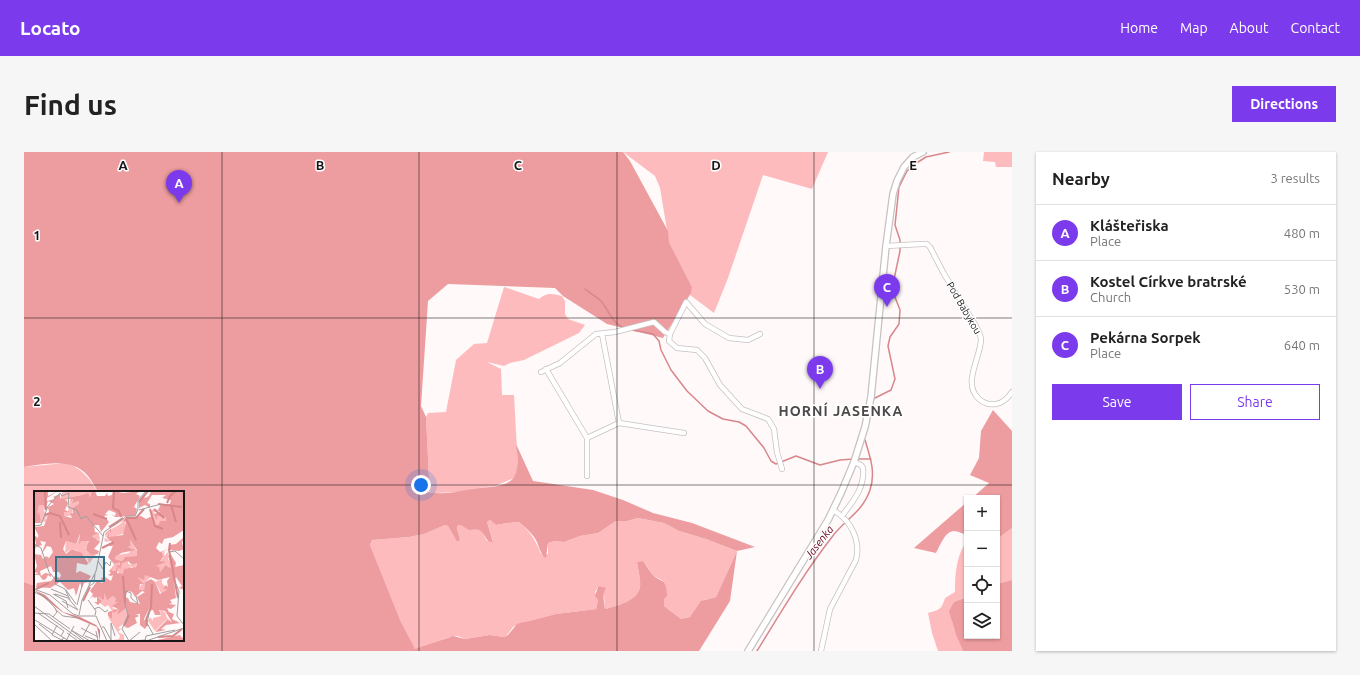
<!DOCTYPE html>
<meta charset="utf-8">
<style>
:root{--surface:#fff;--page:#f6f6f6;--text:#222;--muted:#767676;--line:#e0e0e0;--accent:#7c3aed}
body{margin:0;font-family:Ubuntu,sans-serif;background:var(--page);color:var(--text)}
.controls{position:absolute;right:12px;bottom:12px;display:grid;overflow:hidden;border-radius:0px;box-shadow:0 1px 3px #0004}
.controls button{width:36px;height:36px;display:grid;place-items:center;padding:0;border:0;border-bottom:1px solid var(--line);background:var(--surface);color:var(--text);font:20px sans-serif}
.you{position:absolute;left:397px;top:333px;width:14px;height:14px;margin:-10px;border:3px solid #fff;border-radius:50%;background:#1a73e8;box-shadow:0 0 0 6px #1a73e833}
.badge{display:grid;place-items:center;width:26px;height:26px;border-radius:50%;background:var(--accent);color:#fff;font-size:13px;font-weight:700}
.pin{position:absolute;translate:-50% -33px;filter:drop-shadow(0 1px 2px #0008)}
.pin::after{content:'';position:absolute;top:21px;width:14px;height:12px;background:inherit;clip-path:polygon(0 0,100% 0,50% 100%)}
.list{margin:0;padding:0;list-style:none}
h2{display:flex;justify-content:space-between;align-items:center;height:52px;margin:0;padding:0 16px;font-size:17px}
h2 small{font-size:13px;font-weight:400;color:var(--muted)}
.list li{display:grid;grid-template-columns:26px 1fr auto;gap:12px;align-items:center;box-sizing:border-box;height:56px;padding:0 16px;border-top:1px solid var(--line)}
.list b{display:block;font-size:15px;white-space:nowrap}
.list p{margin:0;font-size:13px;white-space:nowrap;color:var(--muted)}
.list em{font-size:13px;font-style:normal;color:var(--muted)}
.actions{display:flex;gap:8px;padding:12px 16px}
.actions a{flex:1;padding:9px 0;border:1px solid var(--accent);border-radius:0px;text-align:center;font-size:14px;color:var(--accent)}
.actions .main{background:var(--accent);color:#fff}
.icon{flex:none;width:22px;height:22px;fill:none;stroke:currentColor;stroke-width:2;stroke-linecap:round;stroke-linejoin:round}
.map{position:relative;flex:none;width:988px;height:499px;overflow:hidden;border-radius:0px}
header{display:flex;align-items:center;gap:24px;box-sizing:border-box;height:56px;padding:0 20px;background:var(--accent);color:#fff}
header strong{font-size:19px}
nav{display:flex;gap:22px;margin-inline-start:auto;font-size:14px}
.intro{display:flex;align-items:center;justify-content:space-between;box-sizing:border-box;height:96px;padding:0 24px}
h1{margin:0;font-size:28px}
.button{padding:10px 18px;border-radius:0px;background:var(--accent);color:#fff;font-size:14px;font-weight:700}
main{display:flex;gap:24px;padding:0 24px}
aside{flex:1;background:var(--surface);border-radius:0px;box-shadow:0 1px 3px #0004}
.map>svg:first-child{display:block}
.green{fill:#febbbd}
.forest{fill:#ed9c9f;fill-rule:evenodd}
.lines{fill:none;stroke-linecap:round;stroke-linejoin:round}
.stream{stroke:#d7878a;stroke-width:1.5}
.minor-casing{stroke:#c7c1c1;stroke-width:6}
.tertiary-casing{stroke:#c7c1c1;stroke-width:8}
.minor{stroke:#fff;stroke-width:4.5}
.tertiary{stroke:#fff;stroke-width:5.5}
.grid{fill:none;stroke:#171515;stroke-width:1;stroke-opacity:0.55}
.labels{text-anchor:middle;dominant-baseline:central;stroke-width:3;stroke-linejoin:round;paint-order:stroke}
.street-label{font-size:10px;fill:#171515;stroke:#fff}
.water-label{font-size:11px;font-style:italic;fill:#67031b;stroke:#fff}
.district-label{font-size:14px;font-weight:bold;letter-spacing:1px;fill:#4d4949;stroke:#fff}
.inset-river{fill:none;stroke:#d7878a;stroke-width:2}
.inset-road{fill:none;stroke:#a29e9e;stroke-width:1}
.view{fill:#367189;fill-opacity:0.15;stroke:#367189;stroke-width:2}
.inset-edge{fill:none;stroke:#171515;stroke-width:2}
.grid-label{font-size:13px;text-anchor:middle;font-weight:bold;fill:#171515;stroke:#fff;stroke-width:3;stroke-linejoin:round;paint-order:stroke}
</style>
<header>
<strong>Locato</strong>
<nav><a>Home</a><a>Map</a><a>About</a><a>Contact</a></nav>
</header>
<div class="intro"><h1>Find us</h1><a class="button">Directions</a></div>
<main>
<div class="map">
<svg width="988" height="499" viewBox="0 0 988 499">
<rect width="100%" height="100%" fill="#fff9f9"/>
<path class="green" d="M599 0H804L788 37 739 23 704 126 690 161 666 143 668 135 645 90 636 36 631 24Z
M960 0H988V15H972L971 10 959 9Z
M480 135 515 147C524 140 528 142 538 144L541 149V162L544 167 561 173 555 181 500 208 486 211 480 214 463 210 477 217 478 243H490L494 317 490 326 471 334 446 337 438 340 409 341 404 339 403 334 405 326 402 265 404 261 422 260 432 208 450 192 463 191Z
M41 311C59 317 64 325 74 340H11V434L0 430V315Z
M614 366 640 371 655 379 682 387 713 399 692 445 680 448 666 465 657 467 640 454 639 429C635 426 630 425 627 421 624 416 623 413 619 409L613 410C614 418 617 427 616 435 614 450 593 454 581 457 580 449 581 441 578 434L574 435 571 440 574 448 572 457 532 462 505 469 499 470 489 475 483 483 480 485 466 483 441 487 434 484 425 485 391 498 377 470 346 393 348 388 385 385 400 382 421 373 424 374 433 390 436 388 433 376 434 373H437L457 378 463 389H469L463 370 466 368 472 373 483 371 495 370C506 379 512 389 517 402H524V391L531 389 540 390 556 384 574 381 592 369H603Z
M988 376V428L973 432V387Z
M943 389V445L930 450C923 467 933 484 939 499H914L908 481 904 461C917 457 917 458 921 446L931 440C931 423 932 403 943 389Z"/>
<path class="forest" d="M0 0H599L606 9 644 79 645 90 668 135 667 141 639 186 583 172 539 144 531 136 424 132 404 149 397 254 402 265 405 326 403 334 404 340C418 343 433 340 447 337 458 335 484 336 490 325 496 315 493 302 492 292L509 329 569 338 599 348 629 361 668 371 731 395 713 399 706 449 675 499H0V430L11 434V488H159V340H74C71 335 68 329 64 324 48 305 21 312 0 315ZM614 366 640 371 655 379 682 387 713 399 692 445 677 449 666 465 657 467 640 454V447L643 444C642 424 637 432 628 422 624 418 623 413 619 409L613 410C614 418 617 427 616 435 614 449 593 454 581 457 580 450 578 442 582 436L576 434 574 435 571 444 574 448 572 457 532 462 505 469 499 470 493 472 484 483 480 485 466 483 441 487 429 484 391 497 377 470 346 393 348 388 385 385 400 382 421 373 424 374 433 390 436 388 433 376 434 373H437L445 378C457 375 458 380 464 389L469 390 463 370 466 368 472 373 483 371 495 370C502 376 509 382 513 390 515 395 516 400 520 405L522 406 524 391 531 389 540 390 556 384 574 381 592 369H603Z
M969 258 988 279V376L973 387V346H948L965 331 946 323 955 306 957 279Z
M943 350V383C939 382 934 379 930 379 921 379 916 394 912 401L890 396Z
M988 428V499H939L932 483 925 459 930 450 943 445V484H973V432Z"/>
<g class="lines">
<path class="stream" d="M561 137C566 141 573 145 577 149 584 157 589 173 601 176
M608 178 629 182 635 189 637 198 647 218 663 239 684 259 699 267 715 270 722 274 740 296 747 309 752 312 772 304 796 313 816 308 829 307
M849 247 867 238 871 227 864 194 866 185 875 172 876 158 869 140V132L876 99V88L871 73 875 35 883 19 891 12 902 5 925 0
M833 307H847
M733 499C757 460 780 421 808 385 821 367 838 361 846 338 852 320 846 305 841 288"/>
<g class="minor-casing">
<path id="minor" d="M862 94 898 92H903L906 95 920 122 952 174C954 179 957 183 957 188 956 207 938 232 955 247 960 251 964 253 972 252 979 251 984 246 988 240
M578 182 595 271
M646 182 645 189 653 196 673 198 681 206 696 233 718 257 744 267 750 277 753 300 758 317
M522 217 563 286
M517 220 536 211 572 182 591 180 630 170 641 180 646 182 662 150 681 172 705 186 724 188 736 182
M563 324V286L595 271 660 281
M818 364C829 349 841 336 839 316L837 313 830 310
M797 499 806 457 832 408C837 389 827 368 809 358"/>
</g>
<g class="tertiary-casing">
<path id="tertiary" d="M724 499 804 368 817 341 830 310 841 275 847 245 862 94 869 42 873 29 880 15 889 5 899 0"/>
</g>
<use href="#minor" class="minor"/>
<use href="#tertiary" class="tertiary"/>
</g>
<path class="grid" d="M198 0V499M395 0V499M593 0V499M790 0V499M0 166H988M0 333H988"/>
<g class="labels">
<g class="street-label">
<text transform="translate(940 156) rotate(60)">Pod Babykou</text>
</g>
<g class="water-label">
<text transform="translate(795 390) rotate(-52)">Jasenka</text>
</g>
<g class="district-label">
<text x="817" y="259">HORNÍ JASENKA</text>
</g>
</g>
<g transform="translate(10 339)">
<rect width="150" height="150" fill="#fff9f9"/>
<path d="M29 0 34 1 58 0 56 6 53 3 32 7 34 12 26 8ZM36 8 38 11 43 8 51 11 45 9 44 15 38 17V24L29 26V20L34 21ZM5 14H9L11 23H15L11 28 16 30 7 31 3 23ZM120 18 127 20 120 21 123 30V25H126L130 28 132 26V30H126V33L122 34 116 23 118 21H115ZM91 28V42L79 46 92 52 88 53 82 49 71 51 70 47 76 49 77 46 71 44 72 41 85 34ZM65 42 66 51 63 48 59 54 51 57 62 63 55 73 53 67 42 59 38 58 31 62 32 50 42 53 47 43V49L57 51 61 47 58 45ZM96 49 103 60V65L90 67 88 70 81 68V65H85L77 63 82 60H77L79 55 87 56 85 57 88 61 85 64 95 62 98 57H94L97 55ZM131 60 130 65 134 61V68L139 76 137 78 133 74 126 81 122 75 129 72 126 70 129 67 127 63ZM82 70 86 71 85 80 88 71 94 70V73L98 74 103 72 101 77 96 75 98 78H91L89 83H85L84 80H76ZM111 84 118 85 111 91 110 100 104 99 109 91 96 90 92 95 94 91H89L90 86 100 88 99 86H106L109 88ZM128 88V92L133 98 128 104 121 91ZM71 102 74 108 79 105 82 108 84 112 78 117 86 119 91 117 94 124 93 130 84 137 87 138 84 141 90 144V150L79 149 85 148 86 145 74 126 78 127V120L74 114 71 116 66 112 64 107ZM126 119 131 121 133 127 138 131 132 129 121 140 114 130 116 126 119 130V127L127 125Z" fill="#febbbd"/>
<path d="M0 0H14V5L24 0 13 7V10L21 8 19 6 26 3V8L48 4 49 0 48 4 54 2 56 6 58 0H61L63 5H71L73 2 74 5 78 4 79 0 89 2 106 0 102 3 106 5 100 16 103 18 101 25 81 26 77 23 81 25 82 22 75 19 71 23 74 24 70 25 75 31 67 41 65 34H60L61 41 65 42 58 45 66 51 60 58 65 60 64 63 57 64 52 58 55 50H47L45 54 46 43 42 53 32 50 29 58 32 63 38 58 48 62 54 72 53 74 43 72 42 82 46 80 57 85 54 90 56 91 54 94 55 91 50 92 48 97 46 92 42 105 40 97 34 99 26 91 16 97 2 96 3 92 17 90 21 85 26 87 27 84 25 81H19L17 75 6 80 7 85 11 82 17 83V86L14 84 12 88 9 89 5 84H0L4 82 0 81 3 75 0 63 7 64 12 51 6 50 8 54 2 56 0 60 2 52 0 44 4 47V44L6 47 0 36 10 35 15 21 14 16 20 13 14 10 11 19 9 14H5L3 24 5 21 7 32H0ZM30 8H37V11L39 8 38 12 45 10 44 14 38 17 39 22 36 23 38 27 30 25V21H35L31 19 34 12ZM13 55 17 56 19 61 15 67 12 65 9 68 7 64ZM117 0H150V39L139 46 130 48 128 53 125 51 122 57 126 61 134 58 128 61 129 66 126 70 132 71 122 75 125 76 126 81 132 74 138 78 134 65 136 62 142 72 141 76 150 74V99L145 97 148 95 142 86 140 90 142 107 136 109 138 112 135 113 142 114 137 118 133 117 135 121 140 123 138 128 146 132 132 134 127 138 132 139 121 141 133 129 138 131 131 120 125 119 127 124H121L119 119 115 120 117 114 110 128 113 135 111 138 106 134V123H102L105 125 101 127 103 132 94 137 91 136 94 125 92 117 83 124 85 118 80 122 78 120V128L74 125V121L84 118 78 115 84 111H81L82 108 79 105 73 109 70 102V109L66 107 68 105 64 107 68 110 64 114 60 111H63V106L60 107 59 105 56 108 59 103 56 100 63 90 69 92 67 87 71 86 77 90 79 84 77 85 74 84 77 82 75 80 80 75 77 80H82L83 75H80L86 74V71L80 73 74 66 79 55H75L78 51 71 45 80 33 92 27 107 25 112 28 118 25 122 34 125 33 126 30H132V26L130 28 126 25H123V30L120 23 126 21 124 19 127 13H136L137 9 128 7 132 4H118L113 12 116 13V17L111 14 105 17V9L109 5 111 7 115 5ZM91 28 89 30 92 31 89 44 75 46V42L73 46 71 44 75 39 77 42V37ZM96 49 103 59V65L91 66 88 70 81 68V66L87 62 101 59 94 56 97 55ZM94 70 98 74 103 72 102 76 90 78 89 83 83 82 84 75 86 79 88 72ZM111 84 124 89 136 86 133 90 134 96 132 94 129 98H133L131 100 126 103 121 91 117 88 111 91 110 99H105L106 93H110L103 86 110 89ZM94 100 98 101 101 106 108 100 111 101 103 106 106 113 96 111 94 107 90 106ZM150 46 148 52 150 58 145 60 135 59V54L142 53ZM146 144 148 147 150 145V150H119Z" fill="#ed9c9f" fill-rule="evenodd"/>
<path d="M0 99 11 104 29 121 46 126 62 134 66 139V150L63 136 28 121Z" fill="#d7878a"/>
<path class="inset-river" d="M11 0 12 19M80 0 79 17 85 20 87 26M105 11 114 0M133 12 136 5 142 0M124 13 148 16M137 14 142 31M116 18 121 35 129 38M120 18 130 27M59 23 73 28M11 24 16 22 26 25 35 44M92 27H102L110 18M92 27 102 49M26 31 27 47M75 36 89 27M136 52 135 59 144 107M68 57 80 51M89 85 91 112M2 98 15 92M49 110 56 96M90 135 95 124M113 135 112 129 117 116 118 93M124 146 139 145 148 138"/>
<path class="inset-road" d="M104 18V9L112 0M105 19 127 13M47 28 52 25 69 45M0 35 7 34 14 15 26 2 28 5 35 2 34 16 43 19 47 28M0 53 7 57 15 81 22 89 21 93 31 98 36 109M135 61 141 60 150 68M64 70 69 78 72 71 76 75 77 70M142 93 145 100 143 125 150 134M54 96 60 92 61 83M0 98 16 104 39 123 45 125M17 98 34 105M32 99 42 113M0 101 11 106 21 117 23 121 19 126M19 103 32 110 34 117M22 105 21 103 34 107 44 119M54 109 62 120 61 124M28 110 44 119M43 114 49 91M0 115 48 150M21 118 29 125 44 127M60 118 65 116 71 121 74 119M116 118 113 132 119 143M0 122 15 123 36 138M4 122 30 140 27 145M45 124 48 109 62 80 70 41 93 25H101L104 18M45 125H62M62 125 73 150M1 129 35 150M0 133 18 150M5 133 18 143M23 134 18 144 28 149 30 146M68 136H70L77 149V132L81 145M47 137 64 146M37 139 56 150M37 139 51 150M33 142 44 150M49 145 56 132M51 145 64 150 62 140M32 150 40 135M95 150 88 138 94 124 91 114 92 100 97 102V107L104 113 102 105M95 150 106 141M98 150 111 149M111 150 112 145 141 139M112 150 150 137"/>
<path class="view" d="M22 66H70V90H22Z"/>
<rect width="150" height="150" class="inset-edge"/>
</g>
<g class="grid-label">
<text x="99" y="18">A</text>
<text x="296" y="18">B</text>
<text x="494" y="18">C</text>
<text x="692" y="18">D</text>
<text x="889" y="18">E</text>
<text x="13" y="88">1</text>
<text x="13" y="254">2</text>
</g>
</svg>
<div class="controls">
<button>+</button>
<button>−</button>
<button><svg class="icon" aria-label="locate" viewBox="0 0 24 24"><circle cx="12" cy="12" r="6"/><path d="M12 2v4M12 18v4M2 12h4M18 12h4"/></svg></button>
<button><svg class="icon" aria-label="layers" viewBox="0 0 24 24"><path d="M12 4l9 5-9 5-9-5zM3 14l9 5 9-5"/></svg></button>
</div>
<div class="you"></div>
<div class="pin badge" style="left:155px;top:51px">A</div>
<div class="pin badge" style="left:796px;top:237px">B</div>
<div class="pin badge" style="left:863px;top:155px">C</div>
</div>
<aside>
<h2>Nearby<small>3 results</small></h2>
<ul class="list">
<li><span class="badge">A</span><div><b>Klášteřiska</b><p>Place</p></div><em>480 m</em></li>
<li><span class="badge">B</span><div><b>Kostel Církve bratrské</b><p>Church</p></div><em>530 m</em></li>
<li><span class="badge">C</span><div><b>Pekárna Sorpek</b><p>Place</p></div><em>640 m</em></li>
</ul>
<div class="actions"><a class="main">Save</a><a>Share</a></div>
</aside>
</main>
